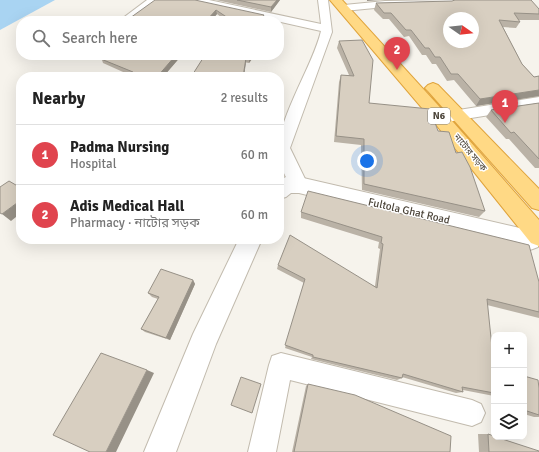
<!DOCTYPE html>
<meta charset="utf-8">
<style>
:root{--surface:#fff;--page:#f2f2f2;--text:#222;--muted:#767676;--line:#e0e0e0;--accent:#111827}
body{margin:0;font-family:Signika,"Noto Sans Bengali",sans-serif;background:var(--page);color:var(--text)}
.controls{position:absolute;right:12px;bottom:12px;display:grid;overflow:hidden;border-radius:8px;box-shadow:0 4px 16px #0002}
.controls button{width:36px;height:36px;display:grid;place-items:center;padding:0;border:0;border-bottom:1px solid var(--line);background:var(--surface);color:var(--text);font:20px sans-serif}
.compass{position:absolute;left:443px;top:12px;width:36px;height:36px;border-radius:50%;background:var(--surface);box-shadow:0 4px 16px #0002;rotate:104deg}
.you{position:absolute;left:367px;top:161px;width:14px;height:14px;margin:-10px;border:3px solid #fff;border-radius:50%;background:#1a73e8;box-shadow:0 0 0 6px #1a73e833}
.badge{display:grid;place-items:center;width:26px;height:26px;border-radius:50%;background:var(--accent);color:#fff;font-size:13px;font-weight:700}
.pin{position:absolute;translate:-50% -33px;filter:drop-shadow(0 1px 2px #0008)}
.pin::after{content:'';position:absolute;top:21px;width:14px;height:12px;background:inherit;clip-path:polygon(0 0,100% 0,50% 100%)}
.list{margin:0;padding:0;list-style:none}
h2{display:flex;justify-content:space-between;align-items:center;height:52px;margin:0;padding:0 16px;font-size:17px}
h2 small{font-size:13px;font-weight:400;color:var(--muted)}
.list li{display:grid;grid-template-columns:26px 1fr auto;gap:12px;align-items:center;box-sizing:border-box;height:60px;padding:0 16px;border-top:1px solid var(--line)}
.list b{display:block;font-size:15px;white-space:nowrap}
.list p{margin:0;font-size:13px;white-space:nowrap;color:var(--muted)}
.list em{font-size:13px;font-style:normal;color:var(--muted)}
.icon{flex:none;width:22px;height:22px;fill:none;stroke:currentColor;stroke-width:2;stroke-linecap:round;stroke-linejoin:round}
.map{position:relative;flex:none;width:539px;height:452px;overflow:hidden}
.search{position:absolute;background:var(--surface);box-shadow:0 4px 16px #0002;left:16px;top:16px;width:268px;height:44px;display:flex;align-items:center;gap:10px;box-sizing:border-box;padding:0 14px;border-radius:16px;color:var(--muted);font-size:15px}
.panel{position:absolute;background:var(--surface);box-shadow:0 4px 16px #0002;left:16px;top:72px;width:268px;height:172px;border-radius:16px}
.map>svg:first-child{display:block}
.water{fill:#a9d4f2}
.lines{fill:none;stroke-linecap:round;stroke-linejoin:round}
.minor-casing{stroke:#c2bbae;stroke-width:2}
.tertiary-casing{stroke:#c2bbae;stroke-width:2}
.trunk-casing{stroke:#e0a43c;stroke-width:2}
.minor{fill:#fff;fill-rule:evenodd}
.tertiary{fill:#fff;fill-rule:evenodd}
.trunk{fill:#ffd985;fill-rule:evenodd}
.wall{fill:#bab2a6}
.shaded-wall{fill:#979187}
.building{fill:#d8cfc1;stroke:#979187;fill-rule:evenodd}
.labels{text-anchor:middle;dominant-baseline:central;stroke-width:3;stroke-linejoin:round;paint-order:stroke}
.far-street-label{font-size:9px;fill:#4b4439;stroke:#fff}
.shield{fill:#fff;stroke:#817c74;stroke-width:1}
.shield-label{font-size:10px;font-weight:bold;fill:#4b4439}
.street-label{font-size:11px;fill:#4b4439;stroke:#fff}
</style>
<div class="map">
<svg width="539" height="452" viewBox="0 0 539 452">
<rect width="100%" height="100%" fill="#f6f3ec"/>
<path class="water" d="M0 0H55L0 30Z"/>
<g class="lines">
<g class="minor-casing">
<path id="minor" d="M147 0H158L131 21H119Z
M191 0H209L321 24 318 0H328L332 32 290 148 308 185 305 190 299 192 293 190C288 181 281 169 279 159 273 124 313 67 321 31L196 3Z
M455 0 452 5 449 6 385 7 344 11 339 8 344 5 385 1Z
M281 353 472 400 481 404 485 413 481 422 472 426 290 380 276 452H248L269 365 272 356Z"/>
</g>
<g class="tertiary-casing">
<path id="tertiary" d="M539 97V107L440 123 434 122 432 118 434 114 440 113Z
M286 177H299L524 229 527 224 535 222 539 223V245L538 247 530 250 299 193H291L286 197 279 199V180Z
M239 239H262L216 344 176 452H144L193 334Z"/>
</g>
<g class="trunk-casing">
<path id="trunk" d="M330 0H342L446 114 539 220V246L531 243 434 122Z
M433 83 438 85 539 189V210L532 208 428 91 425 88 428 85Z"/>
</g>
<use href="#minor" class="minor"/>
<use href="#tertiary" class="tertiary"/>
<use href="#trunk" class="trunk"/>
</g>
<path class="wall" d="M195 0 264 20V21H226L217 14 211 21H117Z
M216 0H280L271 12Z
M452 1 539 9V20H519L520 22 516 28 503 27 522 64 534 77 539 76V96L476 106 454 80 447 81 436 64H432L426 55H422L409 36 404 37 389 19H383L374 10 376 3Z
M339 41 369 103 438 131 456 153 485 211 479 217 362 190 361 145 334 142 339 82 341 75H349L337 48Z
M93 55H182L163 77H132V76L103 63 102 60 94 57Z
M205 55H255L249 63Z
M539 103V168H535L509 139H506L486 117 491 110Z
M301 212 539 282V318L487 305 494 367V396L463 390V392L456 393 402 377V378L397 380 311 359 312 357 285 348 304 283 277 269 278 265 375 286 380 249 378 248 379 242 301 218Z
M193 280 195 284 170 340 145 332 141 329 158 299 152 297 148 293Z
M524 376 539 388V417H534L524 414Z
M308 384 450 452H292L306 386Z
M478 434H488L539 452H479Z"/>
<path class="shaded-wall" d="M277 0H280L271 12V7Z
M367 0H380L367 1Z
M216 10 217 14 211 21H206Z
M264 15V21H260Z
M176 55H182L163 77H157Z
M251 55H255L249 63V58Z
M246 58V62L244 77H243Z
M539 90V96L476 106 480 99Z
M21 200V213L11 221 2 214Z
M193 280 195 284 170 340 166 338Z
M147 370 154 373 116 452H106Z"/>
<path class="building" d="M155 0H195L264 15 260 21H226L228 18 216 10 206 21H117L122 18H130Z
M237 0H277L271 7Z
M455 0H531L539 9V14L514 13 520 22 499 20 522 64 534 77 539 76V90L480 99 458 74H451L440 57H435L429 48H425L411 30H406L391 13H384L376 3 452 1ZM449 18H473V42H449Z
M362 40 373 60 369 103 430 109 438 131 449 132 456 153 462 152 470 167 485 211 364 184V139L336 136 341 75 354 76 339 41Z
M98 55H176L157 77H142L134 75 131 74 133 72 101 59 103 57Z
M205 55H251L249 58H246L243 77H191Z
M539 103V159L514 132 511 133 491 110Z
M9 181 21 188V200L2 214 0 213V187Z
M308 191 529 245 539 282V312L487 299 494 367V393L462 387 463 392 403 374 402 378 313 357V355L285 345 305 279 278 265 290 235 377 288 383 244 381 243 382 237 301 212Z
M161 269 193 280 166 338 141 329 159 297 148 293Z
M101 353 147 370 106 452H90L53 435Z
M524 376 538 380 539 388V415L524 410Z
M241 377 261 384 252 413 231 405Z
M308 384 355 395 451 436 450 452H294Z
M488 434 494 436V437H496L539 451V452H489Z"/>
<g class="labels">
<g class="far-street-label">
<text transform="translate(470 153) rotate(50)">নাটোর সড়ক</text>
</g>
<rect class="shield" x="428" y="108" width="22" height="16" rx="3"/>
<g class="shield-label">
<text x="439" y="116">N6</text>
</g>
<g class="street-label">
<text transform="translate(409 211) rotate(13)">Fultola Ghat Road</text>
</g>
</g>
</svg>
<div class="controls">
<button>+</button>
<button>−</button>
<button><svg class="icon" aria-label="layers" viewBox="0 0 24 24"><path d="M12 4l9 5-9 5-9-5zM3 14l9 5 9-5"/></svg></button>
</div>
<svg class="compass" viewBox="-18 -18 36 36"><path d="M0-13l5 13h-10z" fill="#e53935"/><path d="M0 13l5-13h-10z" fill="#767676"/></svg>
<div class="you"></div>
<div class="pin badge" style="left:505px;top:123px;background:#e0444e">1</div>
<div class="pin badge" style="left:397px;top:70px;background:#e0444e">2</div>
<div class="search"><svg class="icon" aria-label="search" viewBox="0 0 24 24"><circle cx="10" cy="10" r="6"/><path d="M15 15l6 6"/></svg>Search here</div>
<section class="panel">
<h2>Nearby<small>2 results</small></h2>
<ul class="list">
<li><span class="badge" style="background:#e0444e">1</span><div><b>Padma Nursing</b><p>Hospital</p></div><em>60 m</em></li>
<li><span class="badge" style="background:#e0444e">2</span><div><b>Adis Medical Hall</b><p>Pharmacy · নাটোর সড়ক</p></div><em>60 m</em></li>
</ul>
</section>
</div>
